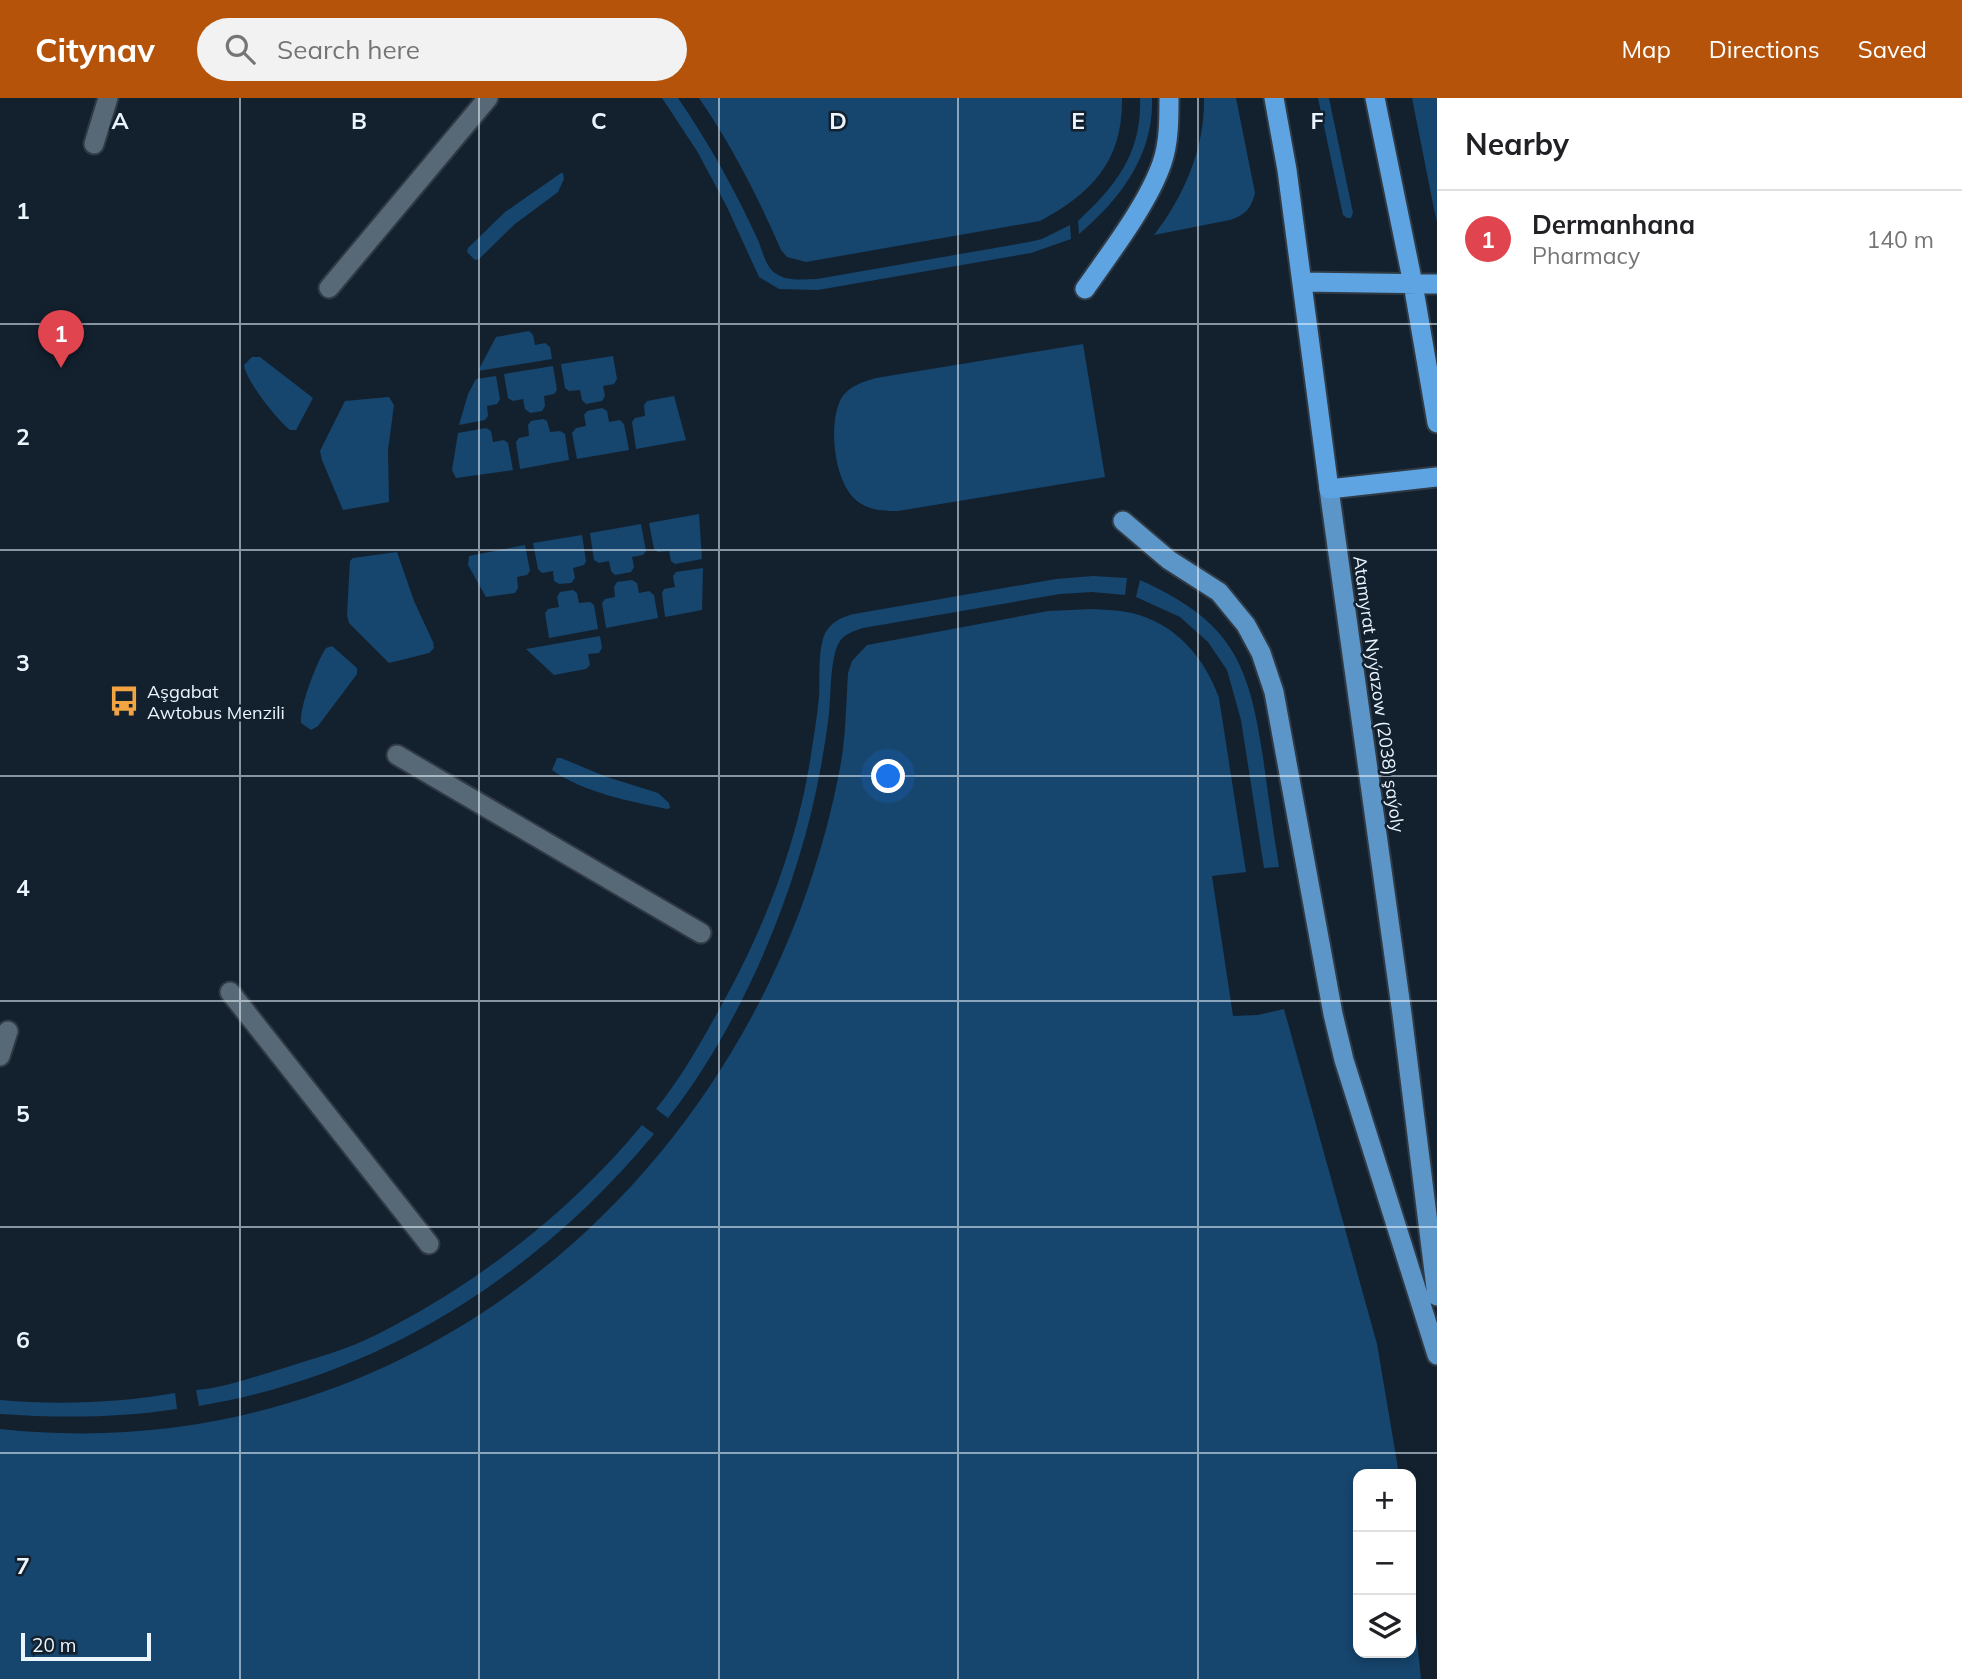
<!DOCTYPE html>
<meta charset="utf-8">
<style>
:root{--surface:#fff;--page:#f2f2f2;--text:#202124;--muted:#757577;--line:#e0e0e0;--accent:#b45309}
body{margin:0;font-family:Mulish,sans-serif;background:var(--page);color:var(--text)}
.controls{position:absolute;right:21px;bottom:21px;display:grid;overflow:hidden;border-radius:14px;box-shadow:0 4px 10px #0003}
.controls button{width:63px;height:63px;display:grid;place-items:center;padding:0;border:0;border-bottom:2px solid var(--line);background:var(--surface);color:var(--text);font:35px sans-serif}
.scale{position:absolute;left:21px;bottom:18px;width:130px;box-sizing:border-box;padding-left:7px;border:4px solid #ebf5fe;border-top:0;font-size:19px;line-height:24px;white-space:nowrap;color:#ebf5fe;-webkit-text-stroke:5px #13212f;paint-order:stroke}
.you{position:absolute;left:889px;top:679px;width:24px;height:24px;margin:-18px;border:5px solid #fff;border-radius:50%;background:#1a73e8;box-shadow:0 0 0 10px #1a73e833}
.badge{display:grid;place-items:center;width:46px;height:46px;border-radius:50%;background:var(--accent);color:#fff;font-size:23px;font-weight:700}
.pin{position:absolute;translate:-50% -58px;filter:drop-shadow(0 2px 4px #0008)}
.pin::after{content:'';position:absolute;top:37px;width:24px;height:21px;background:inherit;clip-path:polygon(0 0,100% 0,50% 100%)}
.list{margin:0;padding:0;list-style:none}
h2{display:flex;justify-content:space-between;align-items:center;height:91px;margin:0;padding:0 28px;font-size:30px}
h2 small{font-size:23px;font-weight:400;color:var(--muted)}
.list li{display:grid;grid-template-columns:46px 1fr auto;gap:21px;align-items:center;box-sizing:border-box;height:98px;padding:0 28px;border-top:2px solid var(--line)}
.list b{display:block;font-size:26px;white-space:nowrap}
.list p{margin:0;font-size:23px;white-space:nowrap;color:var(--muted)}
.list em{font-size:23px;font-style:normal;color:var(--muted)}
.icon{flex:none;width:38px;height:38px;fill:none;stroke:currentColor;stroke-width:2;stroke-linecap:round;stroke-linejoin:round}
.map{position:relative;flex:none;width:1437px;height:1581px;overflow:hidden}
header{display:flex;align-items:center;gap:42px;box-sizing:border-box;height:98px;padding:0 35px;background:var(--accent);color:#fff}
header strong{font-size:33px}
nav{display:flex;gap:38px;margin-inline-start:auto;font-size:24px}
.search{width:490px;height:63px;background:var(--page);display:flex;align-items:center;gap:18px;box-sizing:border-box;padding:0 24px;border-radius:38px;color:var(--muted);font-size:26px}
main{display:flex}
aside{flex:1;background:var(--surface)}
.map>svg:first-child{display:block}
.green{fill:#16456d}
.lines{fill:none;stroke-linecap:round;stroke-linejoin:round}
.service-casing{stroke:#303a44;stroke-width:23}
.primary-casing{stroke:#303a44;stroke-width:23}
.trunk-casing{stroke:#303a44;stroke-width:23}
.service{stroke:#576877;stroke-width:19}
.primary{stroke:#5c95c7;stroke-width:19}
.trunk{stroke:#5ea4e2;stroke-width:19}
.grid{fill:none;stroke:#ebf5fe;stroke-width:2;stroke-opacity:0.55}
.labels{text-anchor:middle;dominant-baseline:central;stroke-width:5;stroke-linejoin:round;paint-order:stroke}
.poi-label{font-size:18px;fill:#ebf5fe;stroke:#13212f;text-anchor:start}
.street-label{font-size:18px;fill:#ebf5fe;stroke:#13212f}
.grid-label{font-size:23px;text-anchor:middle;font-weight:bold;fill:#ebf5fe;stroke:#13212f;stroke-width:5;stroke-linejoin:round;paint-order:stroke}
</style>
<header>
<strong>Citynav</strong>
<div class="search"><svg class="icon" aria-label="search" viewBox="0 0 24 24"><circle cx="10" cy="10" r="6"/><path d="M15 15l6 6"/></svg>Search here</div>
<nav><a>Map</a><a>Directions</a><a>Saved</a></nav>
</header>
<main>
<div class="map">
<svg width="1437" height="1581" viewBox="0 0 1437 1581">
<rect width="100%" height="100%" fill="#13212f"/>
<path class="green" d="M662 0H678C709 45 735 92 758 142 762 152 766 169 775 175 787 184 803 181 817 181L1029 144 1042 141 1070 127 1071 141 1031 155 818 192 779 191 759 179 727 109 697 53Z
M699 0H1122C1123 63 1092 95 1040 123L806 164 787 159 781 152C758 99 732 48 699 0Z
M1140 0H1152C1154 56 1121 101 1079 136L1078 123C1116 88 1142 55 1140 0Z
M1204 0H1236L1255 95C1251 111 1245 117 1230 122L1154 137C1184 98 1205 50 1204 0Z
M1318 0H1329L1353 115 1351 120H1347L1343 117Z
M1412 0H1437V124L1434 111Z
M561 75H563L564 81 558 94 515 126 479 161 475 162 467 154 468 150 505 114Z
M529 233 533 237 535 247 545 245 550 249 552 261 478 273 496 239Z
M1083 246 1105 379 898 413C884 413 873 413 860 405 834 389 828 328 840 303 847 288 863 284 876 280Z
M613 258 617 281 614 286 603 288 605 298 602 303 586 306 582 302 580 292 569 293 565 290 561 266Z
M252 259H260L313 300 296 332H290C277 322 246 283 244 267Z
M553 268 557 292 554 296 544 298 545 308 542 313 530 315 525 311 523 301 513 303 508 300 504 276Z
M496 278 500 301 497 306 487 308 488 318 485 322 459 327 468 296 476 281Z
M674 298 686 342 636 351 632 324 635 320 645 318 644 307 647 303Z
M389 299 394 307 388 352 389 404 343 412 322 362 320 353 345 303Z
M602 310 607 313 609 324 620 322 624 326 629 352 577 361 572 335 576 330 586 328 584 317 587 313Z
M543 321 547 323 550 334 560 333 565 336 569 362 520 371 516 344 519 340 529 338 528 327 531 323Z
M486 330 491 333 493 344 504 342 508 345 513 372 456 380 452 372 458 335Z
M699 416 702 461 675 466 671 463 669 453 658 454 654 451 649 425Z
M641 426 646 453 643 457 632 459 634 469 631 474 615 477 611 473 609 463 599 465 594 462 590 435Z
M582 437 586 463 584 467 573 470 575 480 571 485 559 486 554 483 553 473 542 475 538 471 533 445Z
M525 447 530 473 527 477 517 479 518 490 515 495 486 499 468 467 469 458Z
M397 454 414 503 433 544 434 550 429 555 389 565 349 525 347 517 350 463 353 460Z
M703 470 702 512 665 519 662 495 664 491 675 489 673 478 676 474Z
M1093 478 1127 480 1125 497 1092 494 1060 496 863 530C854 533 846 535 840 543 830 557 831 597 829 616 827 633 824 651 821 668 800 787 743 925 668 1020L656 1011C677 985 695 955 711 926 758 845 795 756 810 663 813 642 817 621 819 599 820 581 818 558 823 541 827 526 841 519 854 516L1056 481Z
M632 482 637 485 639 495 649 493 654 497 658 520 606 530 602 505 605 501 615 499 614 489 617 484Z
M1140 482C1231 523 1249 564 1263 659 1268 696 1273 732 1279 769L1264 770 1241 622 1227 572 1208 544 1180 519 1136 499Z
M573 492 577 495 579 505 590 504 594 507 598 531 549 540 545 515 548 511 559 509 557 499 560 494Z
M1093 511C1106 512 1119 512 1132 515 1175 525 1205 560 1219 600L1246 774 1212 778 1233 918 1258 917 1284 911 1377 1246 1399 1376H1358V1555H1411V1485L1421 1581H0V1331C416 1376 764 1069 840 670 846 639 846 606 848 575L852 563 867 547 1048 513Z
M600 538 602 550 599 555 588 556 590 567 586 571 554 577 526 551Z
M332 548 357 570V576L318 628 311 632 301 625C299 610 317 563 326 550Z
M557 660H561L607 679 658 695 669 705 670 710 667 711C629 703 585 695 552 672Z
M642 1027 654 1036C537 1177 381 1278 199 1308L196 1292C225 1290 256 1278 284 1270 315 1260 349 1251 378 1236 480 1184 570 1114 642 1027Z
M175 1295 177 1311C119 1320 59 1320 0 1316V1302C58 1307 118 1305 175 1295Z"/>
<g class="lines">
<g class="service-casing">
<path id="service" d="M94 46 108 0
M329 190 488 0
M397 657 701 835
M230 894 429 1146
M0 958 8 933"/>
</g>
<g class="primary-casing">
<path id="primary" d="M1329 391 1402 916 1437 1198
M1123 423 1169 462 1219 494 1246 527 1261 555 1274 594 1333 916 1344 962 1437 1257"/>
</g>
<g class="trunk-casing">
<path id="trunk" d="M1274 0 1287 72 1329 391 1437 379
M1375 0 1413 186 1437 325
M1302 184 1437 186
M1085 191C1110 155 1148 106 1162 65 1169 45 1169 21 1169 0"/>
</g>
<use href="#service" class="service"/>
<use href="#primary" class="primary"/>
<use href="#trunk" class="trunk"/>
</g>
<path class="grid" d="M240 0V1581M479 0V1581M719 0V1581M958 0V1581M1198 0V1581M0 226H1437M0 452H1437M0 678H1437M0 903H1437M0 1129H1437M0 1355H1437"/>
<defs>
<g id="bus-bare" transform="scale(2.415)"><path d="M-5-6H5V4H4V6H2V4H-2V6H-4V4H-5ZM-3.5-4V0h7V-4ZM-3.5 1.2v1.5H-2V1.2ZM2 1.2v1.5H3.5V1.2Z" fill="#f3a442" stroke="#13212f" stroke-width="2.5" paint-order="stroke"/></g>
</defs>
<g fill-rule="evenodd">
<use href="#bus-bare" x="124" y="603"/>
</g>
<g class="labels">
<g class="poi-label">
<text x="147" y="593">Aşgabat<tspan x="147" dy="21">Awtobus Menzili</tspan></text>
</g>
<g class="street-label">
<text transform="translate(1379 596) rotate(82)">Atamyrat Nyýazow (2038) şaýoly</text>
</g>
</g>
<g class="grid-label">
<text x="120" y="31">A</text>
<text x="359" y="31">B</text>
<text x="599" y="31">C</text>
<text x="838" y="31">D</text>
<text x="1078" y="31">E</text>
<text x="1317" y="31">F</text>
<text x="23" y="121">1</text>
<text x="23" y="347">2</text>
<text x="23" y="573">3</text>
<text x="23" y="798">4</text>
<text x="23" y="1024">5</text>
<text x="23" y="1250">6</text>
<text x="23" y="1476">7</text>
</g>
</svg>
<div class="controls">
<button>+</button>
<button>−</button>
<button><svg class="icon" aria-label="layers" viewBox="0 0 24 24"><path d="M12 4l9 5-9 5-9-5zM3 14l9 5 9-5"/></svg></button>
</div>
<div class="scale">20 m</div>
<div class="you"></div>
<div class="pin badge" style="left:61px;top:270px;background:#e0444e">1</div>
</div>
<aside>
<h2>Nearby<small></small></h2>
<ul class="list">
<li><span class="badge" style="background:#e0444e">1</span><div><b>Dermanhana</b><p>Pharmacy</p></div><em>140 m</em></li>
</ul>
</aside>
</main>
